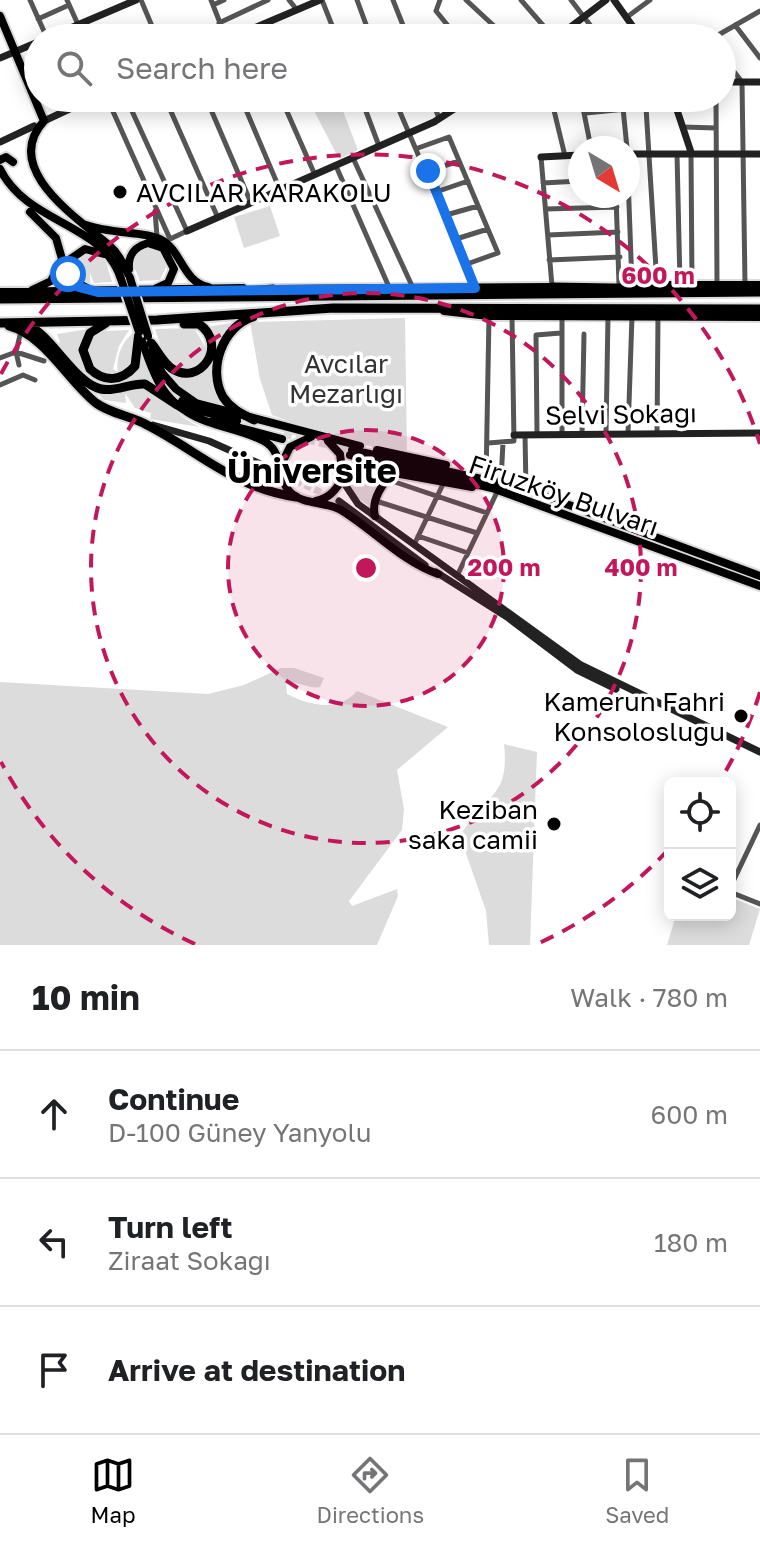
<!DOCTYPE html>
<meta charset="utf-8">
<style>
:root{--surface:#fff;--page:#f2f2f2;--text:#202124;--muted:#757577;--line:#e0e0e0;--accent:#000}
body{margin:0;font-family:"Golos Text",sans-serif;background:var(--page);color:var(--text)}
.controls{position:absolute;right:24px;bottom:24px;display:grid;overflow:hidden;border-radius:12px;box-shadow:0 4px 20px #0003}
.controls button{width:72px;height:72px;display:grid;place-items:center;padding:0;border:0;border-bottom:2px solid var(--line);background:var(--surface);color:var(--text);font:40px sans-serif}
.compass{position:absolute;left:568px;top:136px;width:72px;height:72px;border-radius:50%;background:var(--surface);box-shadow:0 4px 20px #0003;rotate:142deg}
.stop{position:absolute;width:24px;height:24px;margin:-18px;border:6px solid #1a73e8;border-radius:50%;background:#fff}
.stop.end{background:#1a73e8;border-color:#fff;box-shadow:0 2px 8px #0008}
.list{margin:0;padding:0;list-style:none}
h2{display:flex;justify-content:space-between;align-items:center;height:104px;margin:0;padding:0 32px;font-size:34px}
h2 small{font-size:26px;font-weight:400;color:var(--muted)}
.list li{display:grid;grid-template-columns:52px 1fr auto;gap:24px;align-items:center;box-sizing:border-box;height:128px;padding:0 32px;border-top:2px solid var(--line)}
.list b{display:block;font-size:30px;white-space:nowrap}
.list p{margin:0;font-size:26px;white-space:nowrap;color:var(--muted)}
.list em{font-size:26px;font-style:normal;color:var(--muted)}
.icon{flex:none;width:44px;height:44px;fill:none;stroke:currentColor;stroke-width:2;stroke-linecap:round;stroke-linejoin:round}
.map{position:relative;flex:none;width:760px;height:945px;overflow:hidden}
.search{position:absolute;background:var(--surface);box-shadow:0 4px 20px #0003;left:24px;right:24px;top:24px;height:88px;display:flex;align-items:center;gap:20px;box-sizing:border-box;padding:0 28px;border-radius:44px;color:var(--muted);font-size:30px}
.sheet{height:488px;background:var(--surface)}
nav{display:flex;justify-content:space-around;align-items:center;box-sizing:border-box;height:112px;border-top:2px solid var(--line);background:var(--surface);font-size:22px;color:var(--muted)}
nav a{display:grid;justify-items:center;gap:4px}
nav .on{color:var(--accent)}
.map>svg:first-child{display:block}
.green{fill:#dcdcdc}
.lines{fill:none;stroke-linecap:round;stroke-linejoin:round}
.secondary-tunnel{stroke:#d9d9d9;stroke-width:7;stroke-dasharray:7 3.5;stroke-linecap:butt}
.primary-tunnel{stroke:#d9d9d9;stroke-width:8;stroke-dasharray:8 4;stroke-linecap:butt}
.primary-casing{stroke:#dbdbdb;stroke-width:12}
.highway-casing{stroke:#dbdbdb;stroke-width:13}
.street{stroke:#555;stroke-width:5}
.secondary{stroke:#222;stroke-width:7}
.primary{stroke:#000;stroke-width:8}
.highway{stroke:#000;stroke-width:9}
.primary-bridge-casing{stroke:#dbdbdb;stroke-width:12;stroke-linecap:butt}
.primary-bridge{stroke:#000;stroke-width:8}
.route{stroke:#1a73e8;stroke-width:10}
.ring{fill:none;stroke:#c2185b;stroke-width:4;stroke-dasharray:14 10}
.poi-dot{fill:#000;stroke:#fff;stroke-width:3}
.labels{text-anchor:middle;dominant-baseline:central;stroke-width:7;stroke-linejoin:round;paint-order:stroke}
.poi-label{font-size:26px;fill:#000;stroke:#fff;text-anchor:end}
.park-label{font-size:26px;fill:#333;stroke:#fff}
.street-label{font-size:26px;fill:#000;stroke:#fff}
.district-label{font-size:34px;font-weight:bold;fill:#000;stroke:#fff}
.centre{fill:#c2185b;stroke:#fff;stroke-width:4}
.ring-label{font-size:24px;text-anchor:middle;font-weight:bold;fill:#c2185b;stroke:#fff;stroke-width:7;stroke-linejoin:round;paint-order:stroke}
</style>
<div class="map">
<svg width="760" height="945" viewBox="0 0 760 945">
<rect width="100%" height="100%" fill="#fff"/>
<path class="green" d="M326 98H338L358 150 339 159 311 105Z
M270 206 280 236 244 248 234 217Z
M146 246 162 252 171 266 166 267 160 280 140 281 132 261 136 253Z
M83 252 105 259 112 282 94 283 90 273V284L74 279 73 259Z
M405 318 407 454 332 438 272 415 260 379 250 322Z
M231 323C208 351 220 380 230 411L188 396 165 367C189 371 212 379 216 347L207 327Z
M194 326 208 337V358L193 369 178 368 163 353 155 329 194 328 207 350 204 337Z
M89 329 80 351 105 381 139 365 142 355 155 384 148 381C89 387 98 389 57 346L60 342 57 334Z
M129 330 119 346 113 369 118 372C115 358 122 342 133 333L132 364 119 375 102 374 90 365 89 339 104 331Z
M140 385C164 395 176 417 200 427L150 419 151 413 135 408 125 393 126 403 104 400 94 390Z
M358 469 385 475 369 506C358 499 346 491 349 476Z
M281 668H294L324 678 320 687C309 690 299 680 286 684L287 694C310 706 339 712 357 691L448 727 397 770 404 809 402 830 349 901 352 906 397 889 398 896 377 945H0V682L208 694 244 685Z
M504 744 537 752 530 945H489L486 911 460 836C485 794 510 798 504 744Z
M730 897 760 909 749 945H667L676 915H730Z"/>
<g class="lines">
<path class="secondary-tunnel" d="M267 467 339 501"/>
<path class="primary-tunnel" d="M284 434 352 450"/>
<g class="primary-casing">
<path id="primary" d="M0 16 44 121C0 169 79 219 110 246 120 255 124 266 130 278
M0 160 6 157 13 162
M0 169C28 225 103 222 121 279
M30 212 56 238 62 259 51 281 32 290
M86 225C110 234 143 231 160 239 182 250 182 281 208 287
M129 269C128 255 134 247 148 243L163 248 174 269 168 283 155 289
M669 285H760
M89 289 70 279 69 260 85 249 104 254
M269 289 555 287
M0 292 243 288
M444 311 489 316 760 317
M139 332C150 363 159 401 193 414
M153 350 164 378
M162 373 176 389 196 403 360 446
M182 401 201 411 237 421
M187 412C212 428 244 428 267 443 284 455 276 478 290 492 303 505 325 501 341 510 374 530 401 561 438 574
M213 421 282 439
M328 441 340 454 343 477
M352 450 526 489 760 576
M377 450 446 465
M350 455 492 488 760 586
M280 467 290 447 311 437
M316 501C339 496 339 476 356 466L472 487
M375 516C371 501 382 481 396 473"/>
</g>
<g class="highway-casing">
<path id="highway" d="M552 287 675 289
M235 292 273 289
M0 299 760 292
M253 317C223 326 207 369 223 397 231 409 242 414 254 420
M0 323 157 320 333 308 760 309
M25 323C53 336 74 383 101 389 116 392 130 383 145 384L177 405
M106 323 90 333 83 350 90 369C105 383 122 381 135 366L139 332
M9 326C46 336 67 380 96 403 111 414 131 416 147 425 198 451 234 488 296 497
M151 343C158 351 162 361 171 368 200 388 229 345 199 324H184"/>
</g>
<path class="street" d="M30 0 47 38
M67 0 84 38
M141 0 157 38
M211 0 226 38
M289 0 297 10
M322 0 337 38
M357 0 371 38
M393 0 408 38
M440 0 436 11 458 38
M466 0 507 38
M521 0 554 38
M571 0 600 38
M213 5 224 0
M627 17 650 0
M38 19 69 5
M219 23 268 0
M735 25 760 58
M713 38 760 11
M722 56 742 82 745 284
M107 98 170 239 187 231 126 98
M165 98 218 218
M206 98 251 203
M241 98 280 190
M281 98 315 175
M361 98 379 146
M394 98 475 288
M431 98 439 118
M551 98 565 156
M581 98 591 148
M640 98 646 107 657 285
M716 98 717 284
M623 108 627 148
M586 113 676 104
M683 127 716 128
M418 148 449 137 498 253 467 264
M691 153 692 285
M677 154 680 284
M541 157 552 286
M353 158 413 288
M336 166 389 287
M428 171 459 161
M628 177 632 285
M543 183 580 181
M436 192 468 181
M616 196 619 284
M546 209 617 207
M155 211 157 237
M446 215 478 206
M548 235 618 232
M456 239 488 229
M549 260 620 257
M0 358 16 352 44 361
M19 365 16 352 20 335
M0 385 23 375 35 380
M606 433 608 316
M628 433 632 316
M657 433 658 316
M537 434 536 335 561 333
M562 434V317
M582 434 584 334
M525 435 526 489
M488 443 514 441 512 316
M486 479 489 316
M392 481 487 513
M501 482 503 442
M376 501 477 533
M418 536 468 553
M414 545 444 482
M457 576 498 490
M730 888 760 825
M730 892 760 904"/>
<path class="secondary" d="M614 0 641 38
M47 38 136 0
M231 38 320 0
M556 38 606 0
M0 58 38 42
M722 82H760
M673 98 691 152
M44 121 93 98
M0 142 34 126
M628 154H760
M541 157 580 155
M187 231 434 122 471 98
M153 425 209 441 267 467
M514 435 760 433
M342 480 358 504 581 665 760 752
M339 501 425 565
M436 572 507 617 577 670 616 689"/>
<use href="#primary" class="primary"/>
<use href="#highway" class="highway"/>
<g class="primary-bridge-casing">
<path id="primary-bridge" d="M130 278 148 336
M121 279 139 332"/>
</g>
<use href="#primary-bridge" class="primary-bridge"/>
</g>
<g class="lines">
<path class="route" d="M68 274 79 287 98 292 475 288 428 171"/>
</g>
<circle cx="366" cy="568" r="138" fill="#c2185b" fill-opacity=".12"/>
<g class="ring">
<circle cx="366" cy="568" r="138"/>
<circle cx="366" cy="568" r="275"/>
<path d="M760 692A413 413 0 0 1 720 781M668 850A413 413 0 0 1 537 944M195 944A413 413 0 0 1 1 762M1 374A413 413 0 0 1 760 444"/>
</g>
<g class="poi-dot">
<circle cx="120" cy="192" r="8"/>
<circle cx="741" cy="716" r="8"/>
<circle cx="554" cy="824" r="8"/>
</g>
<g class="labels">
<g class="poi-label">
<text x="136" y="192" text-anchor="start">AVCILAR KARAKOLU</text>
<text x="725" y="701">Kamerun Fahri<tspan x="725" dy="30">Konsolosluğu</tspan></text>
<text x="538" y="809">Keziban<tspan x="538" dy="30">saka camii</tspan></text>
</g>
<g class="park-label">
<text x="346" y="363">Avcılar<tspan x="346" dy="30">Mezarlığı</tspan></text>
</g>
<g class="street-label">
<text transform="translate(621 414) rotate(-1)">Selvi Sokağı</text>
<text transform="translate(564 495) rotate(19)">Firuzköy Bulvarı</text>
</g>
<g class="district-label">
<text x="312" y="470">Üniversite</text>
</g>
</g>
<circle cx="366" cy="568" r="12" class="centre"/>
<g class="ring-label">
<text x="658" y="284">600 m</text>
<text x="504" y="576">200 m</text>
<text x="641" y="576">400 m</text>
</g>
</svg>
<div class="controls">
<button><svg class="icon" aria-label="locate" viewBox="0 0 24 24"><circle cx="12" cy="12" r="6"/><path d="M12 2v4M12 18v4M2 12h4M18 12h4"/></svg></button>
<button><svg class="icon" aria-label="layers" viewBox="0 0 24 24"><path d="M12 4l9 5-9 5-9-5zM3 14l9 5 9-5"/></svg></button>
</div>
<svg class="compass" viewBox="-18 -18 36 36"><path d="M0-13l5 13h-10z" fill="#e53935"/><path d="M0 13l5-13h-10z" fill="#757577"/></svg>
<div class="stop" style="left:68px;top:274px"></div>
<div class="stop end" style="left:428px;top:171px"></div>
<div class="search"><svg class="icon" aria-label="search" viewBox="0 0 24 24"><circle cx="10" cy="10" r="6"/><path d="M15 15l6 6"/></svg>Search here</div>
</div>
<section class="sheet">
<h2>10 min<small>Walk · 780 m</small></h2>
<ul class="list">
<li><svg class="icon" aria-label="ahead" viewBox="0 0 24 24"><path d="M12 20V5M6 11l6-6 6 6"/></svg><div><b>Continue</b><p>D-100 Güney Yanyolu</p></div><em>600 m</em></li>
<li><svg class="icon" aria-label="left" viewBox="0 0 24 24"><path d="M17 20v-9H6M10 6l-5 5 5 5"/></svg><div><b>Turn left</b><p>Ziraat Sokağı</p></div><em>180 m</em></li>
<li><svg class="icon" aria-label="arrive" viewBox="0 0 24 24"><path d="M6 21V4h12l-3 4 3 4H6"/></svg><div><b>Arrive at destination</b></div></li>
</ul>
</section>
<nav>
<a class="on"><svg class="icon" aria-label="map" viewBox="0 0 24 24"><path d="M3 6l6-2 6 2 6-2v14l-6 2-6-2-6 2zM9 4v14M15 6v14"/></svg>Map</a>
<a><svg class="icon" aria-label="directions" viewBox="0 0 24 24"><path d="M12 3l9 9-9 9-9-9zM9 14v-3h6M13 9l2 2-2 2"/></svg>Directions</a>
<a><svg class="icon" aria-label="saved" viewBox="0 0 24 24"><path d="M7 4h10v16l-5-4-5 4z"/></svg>Saved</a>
</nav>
